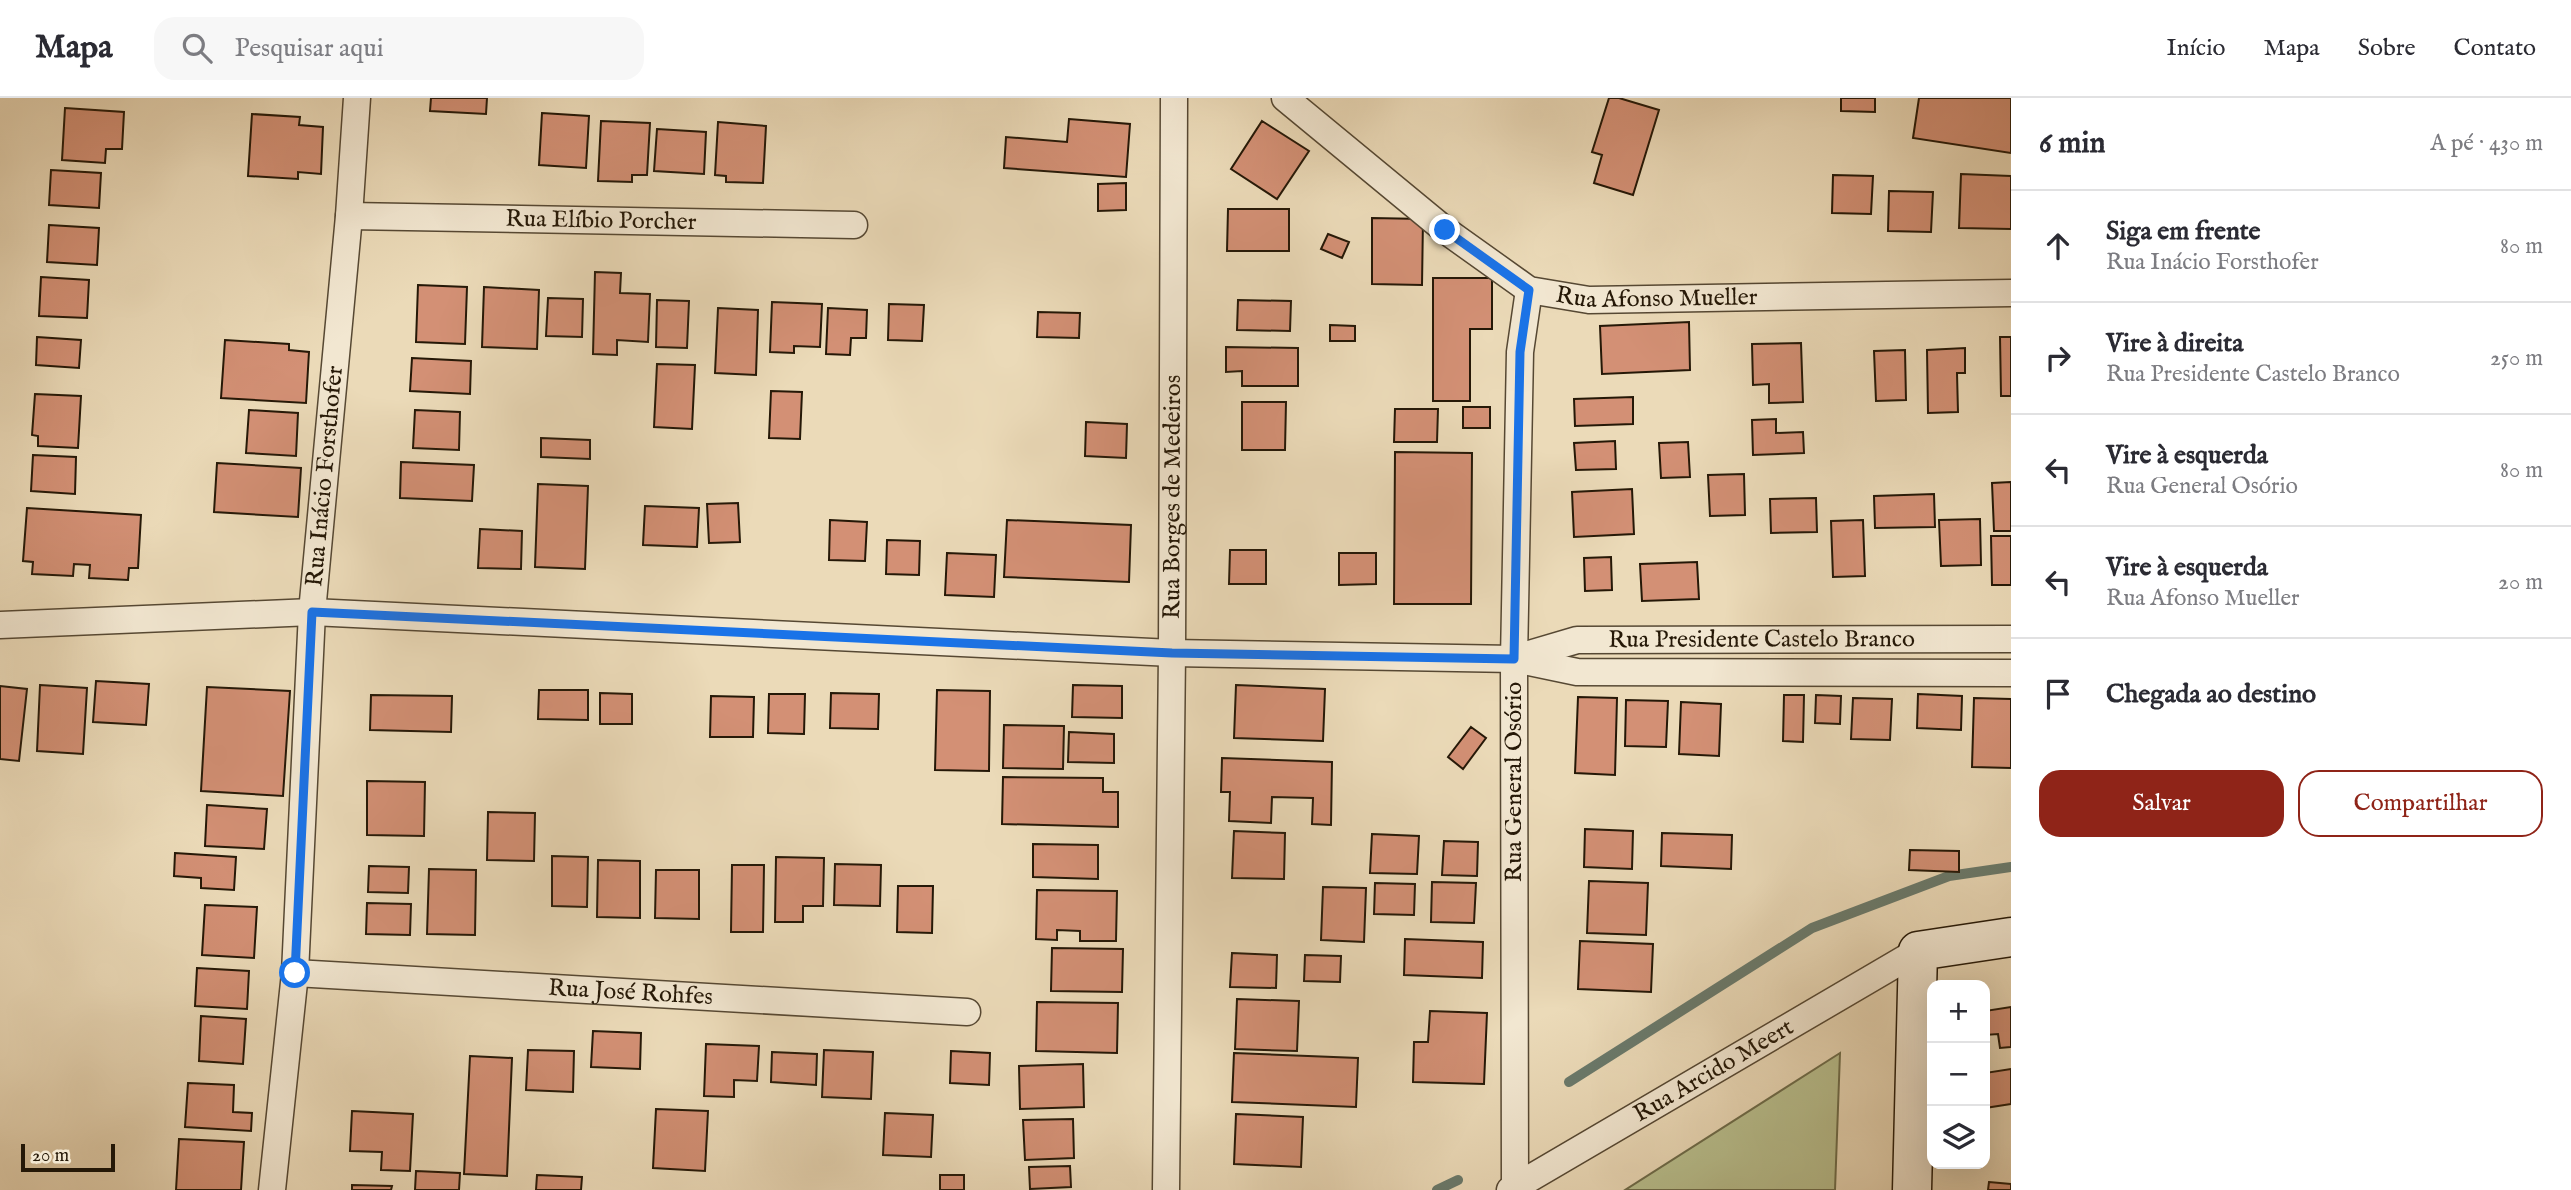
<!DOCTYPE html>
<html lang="pt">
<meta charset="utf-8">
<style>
:root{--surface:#fff;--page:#f7f7f7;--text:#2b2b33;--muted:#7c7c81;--line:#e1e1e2;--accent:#8f2418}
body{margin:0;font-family:"IM FELL English",serif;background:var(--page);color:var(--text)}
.controls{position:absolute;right:21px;bottom:21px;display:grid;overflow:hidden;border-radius:14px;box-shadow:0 7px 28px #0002}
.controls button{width:63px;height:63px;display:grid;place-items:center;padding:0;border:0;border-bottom:2px solid var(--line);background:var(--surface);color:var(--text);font:35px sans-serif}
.scale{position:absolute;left:21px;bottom:18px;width:94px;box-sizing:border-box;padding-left:7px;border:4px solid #251807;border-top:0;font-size:19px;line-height:24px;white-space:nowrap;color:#251807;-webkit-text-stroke:5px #f2e7d1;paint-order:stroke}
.stop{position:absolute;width:21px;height:21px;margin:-16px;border:5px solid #1a73e8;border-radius:50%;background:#fff}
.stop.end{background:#1a73e8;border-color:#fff;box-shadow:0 2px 7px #0008}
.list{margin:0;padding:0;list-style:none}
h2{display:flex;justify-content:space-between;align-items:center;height:91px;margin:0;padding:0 28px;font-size:30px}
h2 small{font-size:23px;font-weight:400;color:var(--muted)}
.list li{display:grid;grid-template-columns:46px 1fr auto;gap:21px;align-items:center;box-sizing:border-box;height:112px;padding:0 28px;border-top:2px solid var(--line)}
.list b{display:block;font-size:26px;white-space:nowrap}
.list p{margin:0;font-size:23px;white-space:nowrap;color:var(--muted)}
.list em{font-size:23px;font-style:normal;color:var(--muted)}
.actions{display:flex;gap:14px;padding:21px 28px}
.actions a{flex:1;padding:16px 0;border:2px solid var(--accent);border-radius:21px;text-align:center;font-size:24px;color:var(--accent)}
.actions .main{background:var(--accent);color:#fff}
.icon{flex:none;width:38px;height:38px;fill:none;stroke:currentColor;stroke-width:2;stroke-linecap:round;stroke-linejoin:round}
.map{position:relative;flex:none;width:2011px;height:1092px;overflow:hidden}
header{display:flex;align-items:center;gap:42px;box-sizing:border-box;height:98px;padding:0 35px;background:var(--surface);border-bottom:2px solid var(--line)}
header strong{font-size:33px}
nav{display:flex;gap:38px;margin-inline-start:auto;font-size:24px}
.search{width:490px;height:63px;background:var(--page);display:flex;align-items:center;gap:18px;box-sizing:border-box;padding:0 24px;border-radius:21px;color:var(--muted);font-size:26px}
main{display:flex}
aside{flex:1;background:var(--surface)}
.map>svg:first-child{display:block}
.green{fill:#b8bf8e;stroke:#6e6c4a;stroke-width:2}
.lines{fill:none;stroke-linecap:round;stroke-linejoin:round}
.stream{stroke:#6a7a6c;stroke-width:10}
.building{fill:#d39075;stroke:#251807;stroke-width:2}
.street-casing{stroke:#564833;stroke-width:29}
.secondary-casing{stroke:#251807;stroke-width:41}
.street{stroke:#f2e7d1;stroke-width:26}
.secondary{stroke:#f2e7d1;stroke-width:38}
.route{stroke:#1a73e8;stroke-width:9}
.labels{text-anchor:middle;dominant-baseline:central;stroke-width:5;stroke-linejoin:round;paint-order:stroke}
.street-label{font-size:24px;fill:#251807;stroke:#f2e7d1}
</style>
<header>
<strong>Mapa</strong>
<div class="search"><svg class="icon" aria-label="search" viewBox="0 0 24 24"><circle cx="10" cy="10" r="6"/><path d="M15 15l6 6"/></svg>Pesquisar aqui</div>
<nav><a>Início</a><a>Mapa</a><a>Sobre</a><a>Contato</a></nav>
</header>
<main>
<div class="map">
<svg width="2011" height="1092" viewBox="0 0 2011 1092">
<rect width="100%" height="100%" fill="#ebdab8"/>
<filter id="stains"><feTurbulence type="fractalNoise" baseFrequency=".00286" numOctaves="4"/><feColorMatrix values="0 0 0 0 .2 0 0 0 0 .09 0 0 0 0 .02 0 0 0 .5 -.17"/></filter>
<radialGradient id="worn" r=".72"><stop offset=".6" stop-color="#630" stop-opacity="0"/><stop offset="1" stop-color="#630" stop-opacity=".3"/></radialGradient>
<path class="green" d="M1840 955 1835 1092H1625Z"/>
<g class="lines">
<path class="stream" d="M1569 984 1812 830 1949 778 2011 769
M1437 1092 1458 1082"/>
</g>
<path class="building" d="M431 0H487L486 16 430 13Z
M1609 0H1619L1659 12 1633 97 1594 85 1602 57 1592 54Z
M1841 0H1875V14L1841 13Z
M1919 0H2011V55L1913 40Z
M65 10 124 14 122 51H106L105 65 62 62Z
M542 15 589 18 586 70 539 67Z
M252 16 300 19 299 27 323 29 321 76 298 74V81L248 78Z
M1069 21 1130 26 1126 79 1004 70 1006 39 1067 44Z
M601 23 650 25 647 77H632V84L598 83Z
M1262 23 1309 53 1277 101 1231 71Z
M718 24 766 28 763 85 726 84V78L715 77Z
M657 31 706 34 704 76 654 73Z
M51 72 101 75 99 110 49 107Z
M1961 76 2011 78V131L1959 130Z
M1833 77 1873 78 1871 116 1832 115Z
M1126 85V112L1098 113V86Z
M1889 93 1933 94 1931 134 1888 133Z
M1228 111H1289V153H1227Z
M1372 120 1423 121 1422 187 1372 186Z
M49 127 99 130 97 167 47 164Z
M1328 136 1349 144 1342 160 1321 151Z
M595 174 621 175 620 195 650 196 648 244 617 242V257L593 256Z
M41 179 89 182 87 220 39 218Z
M1433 180H1492V231H1470V303H1433Z
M418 187 467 189 465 246 416 244Z
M484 189 539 192 537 251 482 249Z
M548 200 583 201 582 239 546 238Z
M657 202 689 203 687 250 656 249Z
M1238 202 1291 203 1290 233 1237 232Z
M772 204 822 206 820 249 794 248V255L770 254Z
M889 206 924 207 922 243 888 242Z
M718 210 758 212 756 277 715 275Z
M828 210 867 212 866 240H851L850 257 826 256Z
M1038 214 1080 215 1079 240 1037 239Z
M1689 224 1690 272 1602 276 1600 228Z
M1330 227 1355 228V243H1330Z
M37 239 81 242 79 270 36 267Z
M2000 239H2011V298H2001Z
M225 242 289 246V252L309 254 306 305 221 300Z
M1801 245 1803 304 1769 305V286L1753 287 1752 246Z
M1226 249 1298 250V288H1242V273L1226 274Z
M1965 250V275H1957L1958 314 1928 315 1927 252Z
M1905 252 1906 302 1876 303 1874 253Z
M412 260 471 263 470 296 410 293Z
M657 266 695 267 692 331 654 329Z
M771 293 802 294 800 341 769 340Z
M35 296 81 298 78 350 38 348V338L32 337Z
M1633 299V326L1575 328 1574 301Z
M1242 304H1286L1285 352H1242Z
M1463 309H1490V330H1463Z
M1395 311H1438L1437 344H1394Z
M249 312 298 315 296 358 246 355Z
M415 312 460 314 459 352 413 350Z
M1776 321V335L1803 334 1804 355 1753 357 1752 322Z
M1086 324 1127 326 1126 360 1085 358Z
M541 340 590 342V361L541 359Z
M1615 343 1616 371 1576 372 1574 345Z
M1688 344 1690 379 1661 380 1659 345Z
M1395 354 1472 355 1471 506H1394Z
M33 357 76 359 75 396 31 393Z
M401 364 474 367 472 403 400 400Z
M217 365 301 370 298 419 214 414Z
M1744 376 1745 417 1710 418 1708 377Z
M2011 384V433H1994L1992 385Z
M538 386 588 388 585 471 535 469Z
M1632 391 1634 436 1574 439 1572 394Z
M1934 396 1935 429 1875 430 1874 398Z
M1816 400 1817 434 1771 435 1770 401Z
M738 405 740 444 709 445 707 406Z
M645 408 699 410 697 449 643 447Z
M27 410 141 417 138 470H129L128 482 89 480 90 467 74 466 73 478 32 476 33 464 23 463Z
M1980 421 1981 467 1941 468 1939 422Z
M830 422 867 424 865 463 829 462Z
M1007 422 1131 427 1129 484 1004 479Z
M1863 422 1865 478 1833 479 1831 423Z
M480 431 522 433 521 471 478 470Z
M1991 438H2011V487H1992Z
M887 442 920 443 919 477 886 476Z
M1230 452H1266V486H1229Z
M947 455 996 457 994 499 945 497Z
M1339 455H1376V486L1339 487Z
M1611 459 1612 492 1585 493 1584 460Z
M1697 464 1699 501 1642 503 1640 466Z
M96 583 149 586 146 627 93 624Z
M40 587 87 590 83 656 37 653Z
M1073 587 1122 588V620L1072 619Z
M1236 587 1325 591 1323 643 1234 640Z
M0 588 27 591 19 663 0 661Z
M207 589 290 593 283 698 201 693Z
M539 592H588V622L538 621Z
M937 592 990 593 989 673 935 672Z
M600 595 632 596V626H600Z
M831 595 879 596 878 631 830 630Z
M769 596H805L804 636 768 635Z
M1918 596 1962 598 1961 632 1917 630Z
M371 597 452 598 451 634 370 632Z
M1784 597H1804L1803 644 1783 643Z
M1816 597 1841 598 1840 626 1815 625Z
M711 598 754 599 753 639H710Z
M1578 599 1617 600 1615 677 1575 675Z
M1853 600 1892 601 1890 642 1851 641Z
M1974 600 2011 601V670L1972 669Z
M1626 602 1668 603 1666 649 1625 648Z
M1681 604 1721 606 1719 658 1679 656Z
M1004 627 1064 628 1063 671 1003 670Z
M1471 629 1486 640 1463 671 1448 659Z
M1069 634 1114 636V665L1068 664Z
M1222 660 1332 664 1331 727 1312 726 1313 700 1272 699 1271 725 1229 723 1230 694H1221Z
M1003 679 1103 680V694H1118V729L1002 726Z
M367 683 425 684 424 738 367 737Z
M207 707 267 711 264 751 205 748Z
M488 714 535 715 534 763 487 762Z
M1585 731 1633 733 1632 771 1584 769Z
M1234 733 1285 735 1284 781 1232 780Z
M1662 735 1732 737 1731 771 1661 768Z
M1372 736 1419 738 1417 776 1370 775Z
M1444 743 1478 744 1477 778 1442 777Z
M1033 746 1098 747V781L1033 779Z
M1910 752 1959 753V774L1909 772Z
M175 755 236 759 234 792 201 790V780L174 778Z
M552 758 588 759 587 809 552 808Z
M776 759 824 760 823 808H803V824H775Z
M598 762 640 763V820L597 819Z
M835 766 881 767 880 808 834 807Z
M732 767H764L763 834H731Z
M369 768 409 769 408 795 368 794Z
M429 771 476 772 475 837 427 836Z
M656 772H699V821L655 820Z
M1589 783 1648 785 1646 837 1587 835Z
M1432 784 1476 785 1474 825 1431 824Z
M1375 785 1415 786 1414 817 1374 816Z
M898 788H933L932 835 897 834Z
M1323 789 1366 790 1364 844 1321 842Z
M1037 792 1117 793 1116 843H1080V833L1057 832V842L1036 841Z
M367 805 411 806 410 837 366 836Z
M205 807 257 809 254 860 202 857Z
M1405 841 1483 844 1482 880 1404 877Z
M1580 843 1653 846 1651 894 1578 891Z
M1052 850 1123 851 1122 894 1051 893Z
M1232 855 1277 857 1276 890 1230 889Z
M1305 857 1341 858 1340 884 1304 883Z
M197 870 249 873 247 911 195 908Z
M1237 901 1299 903 1297 953 1235 951Z
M1037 904 1118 905 1117 955 1036 953Z
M2011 909V949L2000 950 1998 936 1985 937V913Z
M1430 913 1487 915 1484 986 1413 984 1414 944H1428Z
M201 918 246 921 243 966 199 963Z
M593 933 641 935 640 971 591 969Z
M706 946 759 948 757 983 734 982V999L704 998Z
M528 952 574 953 573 994 526 992Z
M824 952 873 954 871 1001 822 999Z
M951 953 990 955 989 987 950 985Z
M772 954 817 956 816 987 771 984Z
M1234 955 1358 960 1356 1009 1232 1004Z
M470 958 512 960 507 1078 464 1076Z
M1083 966 1084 1009 1020 1011 1019 968Z
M2011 971V1006L1985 1010V975Z
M188 985 234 987 233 1014 252 1015 251 1033 185 1029Z
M656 1011 708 1013 705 1073 653 1070Z
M352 1013 413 1016 410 1073 381 1072 382 1054 350 1053Z
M885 1015 933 1017 931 1059 883 1057Z
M1236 1016 1303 1019 1301 1069 1234 1066Z
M1073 1021 1074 1060 1025 1062 1023 1022Z
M179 1041 244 1044 241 1092H176Z
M1070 1068 1071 1089 1030 1091 1029 1069Z
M416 1073 460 1075 459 1092H415Z
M537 1077 582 1079 581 1092H536Z
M940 1077H964V1092H940Z
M1989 1084 2011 1086V1092H1988Z
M352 1087 392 1088 391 1092H352Z"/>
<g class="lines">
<g class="street-casing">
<g id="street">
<path id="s1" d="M1285 0 1445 132 1529 192 1589 202 2011 195"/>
<path id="s2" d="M349 118 854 127"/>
<path d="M0 527 312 514 1172 555 1514 561 1577 574 2011 575"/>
<path id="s3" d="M1519 559 1577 542 2011 541"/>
<path id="s4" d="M295 875 967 914"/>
<path id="s5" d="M272 1092 295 875 312 514 349 118 357 0"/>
<path id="s6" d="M1166 1092 1172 555 1174 0"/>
<path id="s7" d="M1510 1092 1918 853"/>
<path d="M1515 1092 1514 561 1520 254 1529 192"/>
</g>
</g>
<g class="secondary-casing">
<path id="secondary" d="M1912 1092 1918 853 2011 839"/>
</g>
<use href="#street" class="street"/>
<use href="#secondary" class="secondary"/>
</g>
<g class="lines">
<path class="route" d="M295 875 312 514 1172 555 1514 561 1520 254 1529 192 1445 132"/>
</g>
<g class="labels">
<g class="street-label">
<text stroke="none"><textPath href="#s2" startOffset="252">Rua Elíbio Porcher</textPath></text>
<text stroke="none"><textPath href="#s1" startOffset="439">Rua Afonso Mueller</textPath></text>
<text stroke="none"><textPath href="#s5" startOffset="716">Rua Inácio Forsthofer</textPath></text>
<text stroke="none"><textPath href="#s6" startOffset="693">Rua Borges de Medeiros</textPath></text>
<text stroke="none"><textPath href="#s3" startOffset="245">Rua Presidente Castelo Branco</textPath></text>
<text transform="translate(1514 684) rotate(-90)">Rua General Osório</text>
<text stroke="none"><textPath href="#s4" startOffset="336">Rua José Rohfes</textPath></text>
<text stroke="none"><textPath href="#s7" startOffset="236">Rua Arcido Meert</textPath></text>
</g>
</g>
<rect width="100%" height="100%" filter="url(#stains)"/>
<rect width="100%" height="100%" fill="url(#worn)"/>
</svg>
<div class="controls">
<button>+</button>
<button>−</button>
<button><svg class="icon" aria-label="layers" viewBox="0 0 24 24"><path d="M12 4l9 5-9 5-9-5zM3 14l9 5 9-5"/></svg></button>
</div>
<div class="scale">20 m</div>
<div class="stop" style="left:295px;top:875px"></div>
<div class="stop end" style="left:1445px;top:132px"></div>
</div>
<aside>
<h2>6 min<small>A pé · 430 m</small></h2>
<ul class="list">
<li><svg class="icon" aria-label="ahead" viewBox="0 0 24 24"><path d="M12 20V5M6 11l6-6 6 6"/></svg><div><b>Siga em frente</b><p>Rua Inácio Forsthofer</p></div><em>80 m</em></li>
<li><svg class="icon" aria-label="right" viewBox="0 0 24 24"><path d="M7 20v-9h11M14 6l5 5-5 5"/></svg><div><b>Vire à direita</b><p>Rua Presidente Castelo Branco</p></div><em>250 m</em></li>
<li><svg class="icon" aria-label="left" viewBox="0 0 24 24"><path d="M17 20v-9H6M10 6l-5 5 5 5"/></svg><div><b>Vire à esquerda</b><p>Rua General Osório</p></div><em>80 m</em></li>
<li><svg class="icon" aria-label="left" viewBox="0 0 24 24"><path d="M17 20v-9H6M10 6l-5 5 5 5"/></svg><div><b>Vire à esquerda</b><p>Rua Afonso Mueller</p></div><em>20 m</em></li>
<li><svg class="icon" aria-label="arrive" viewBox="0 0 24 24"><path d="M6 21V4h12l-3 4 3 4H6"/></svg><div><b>Chegada ao destino</b></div></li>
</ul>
<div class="actions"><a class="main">Salvar</a><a>Compartilhar</a></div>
</aside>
</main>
